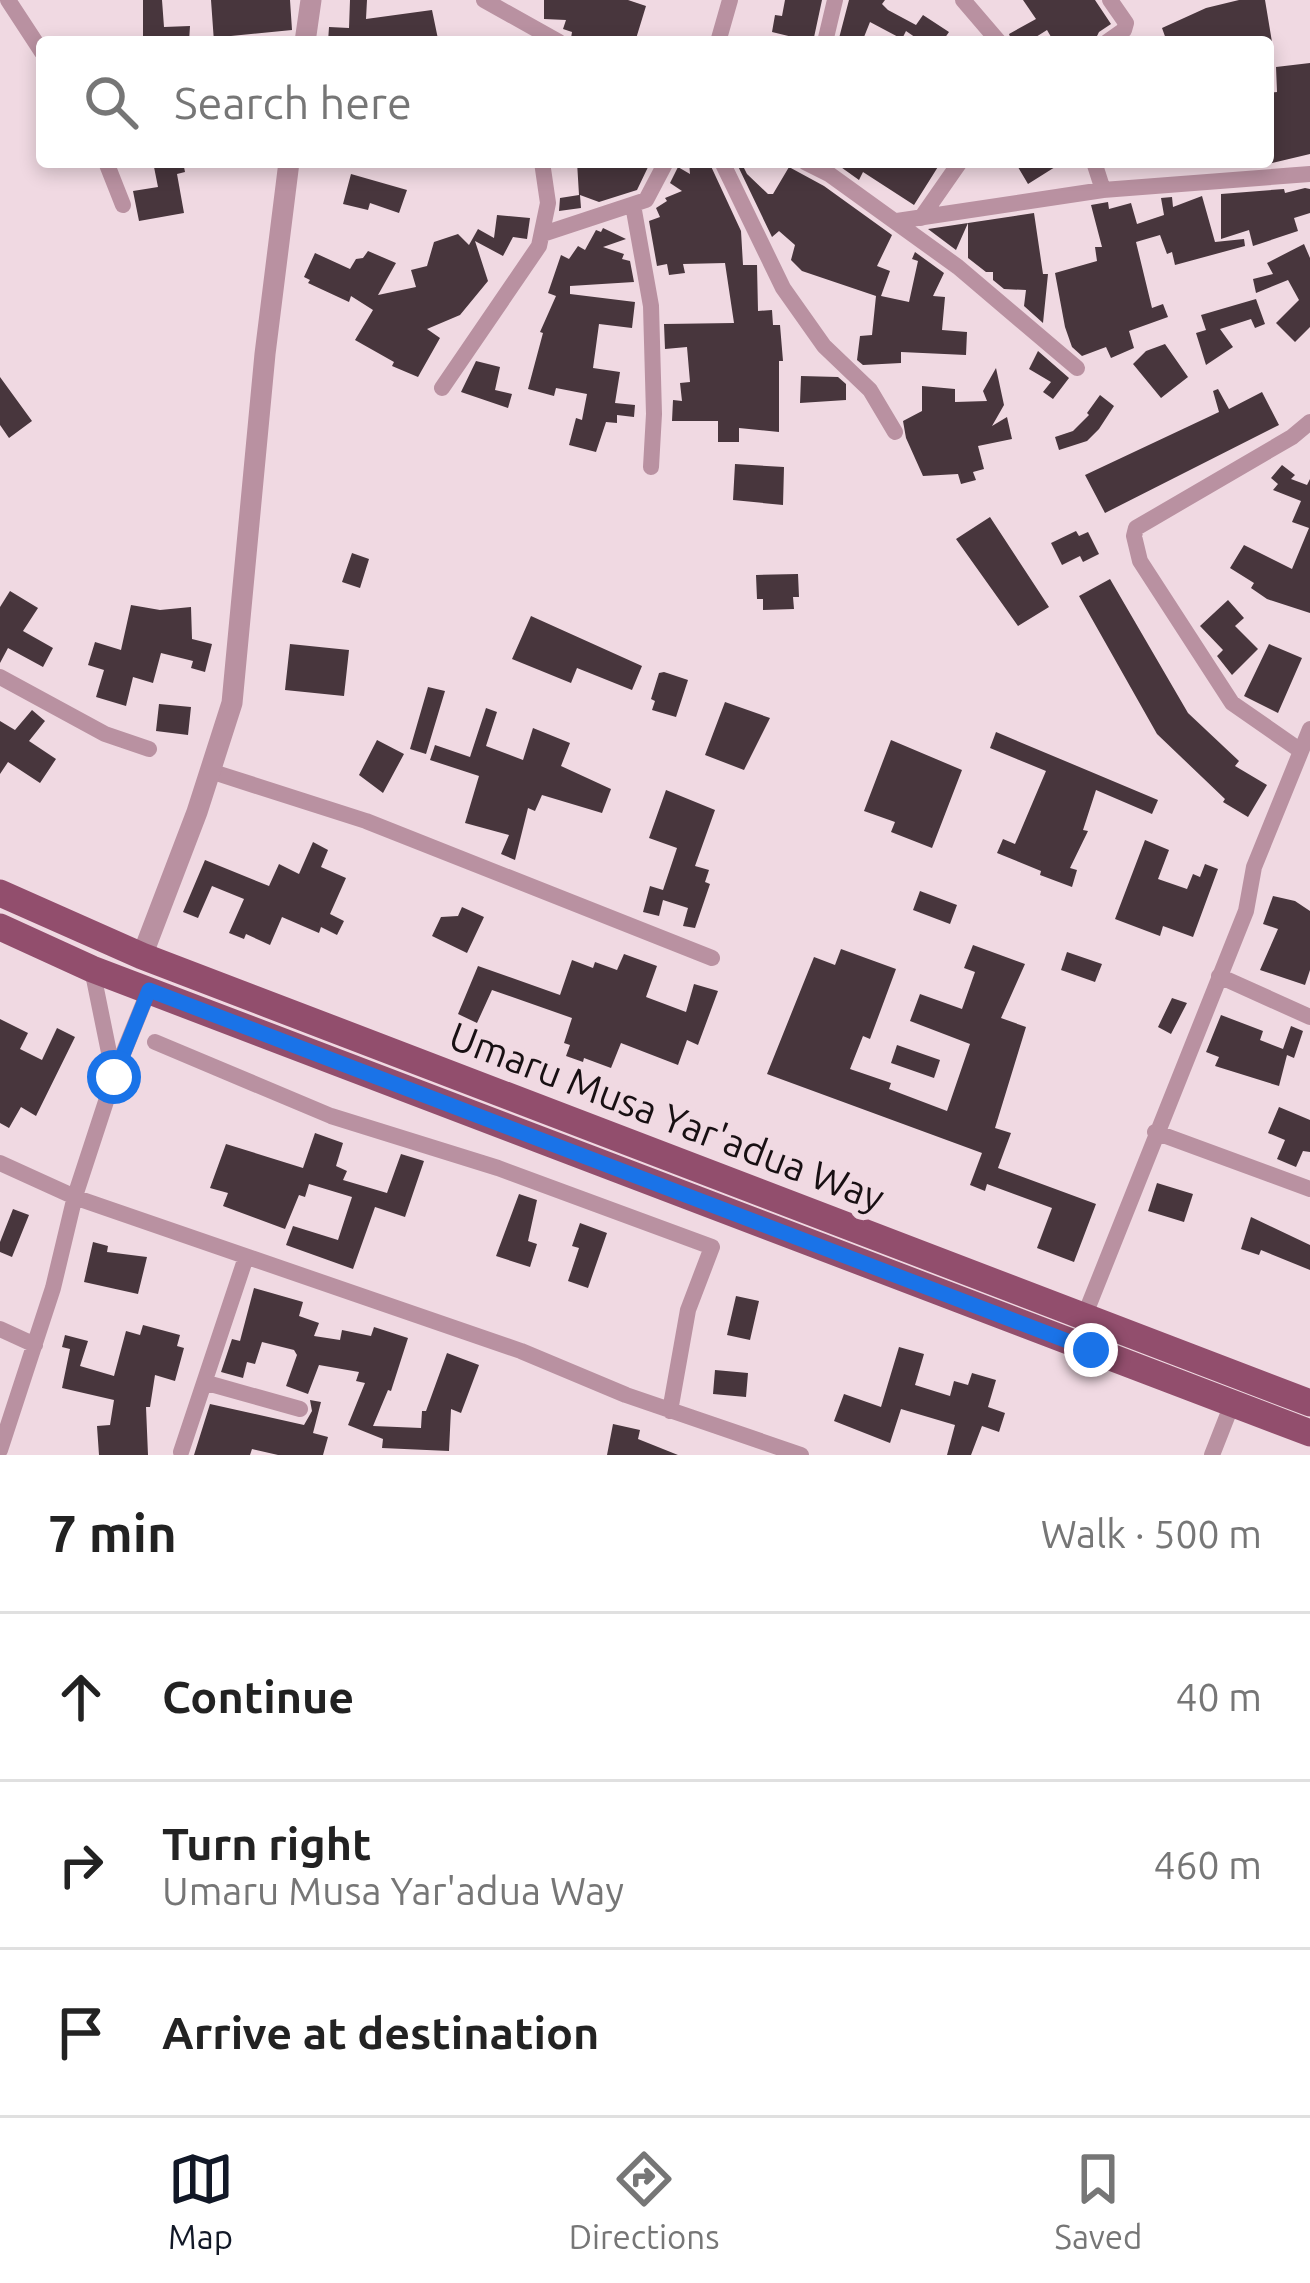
<!DOCTYPE html>
<meta charset="utf-8">
<style>
:root{--surface:#fff;--page:#f2f2f2;--text:#222;--muted:#767676;--line:#e0e0e0;--accent:#111827}
body{margin:0;font-family:Ubuntu,sans-serif;background:var(--page);color:var(--text)}
.stop{position:absolute;width:36px;height:36px;margin:-27px;border:9px solid #1a73e8;border-radius:50%;background:#fff}
.stop.end{background:#1a73e8;border-color:#fff;box-shadow:0 3px 12px #0008}
.list{margin:0;padding:0;list-style:none}
h2{display:flex;justify-content:space-between;align-items:center;height:156px;margin:0;padding:0 48px;font-size:51px}
h2 small{font-size:39px;font-weight:400;color:var(--muted)}
.list li{display:grid;grid-template-columns:78px 1fr auto;gap:36px;align-items:center;box-sizing:border-box;height:168px;padding:0 48px;border-top:3px solid var(--line)}
.list b{display:block;font-size:45px;white-space:nowrap}
.list p{margin:0;font-size:39px;white-space:nowrap;color:var(--muted)}
.list em{font-size:39px;font-style:normal;color:var(--muted)}
.icon{flex:none;width:66px;height:66px;fill:none;stroke:currentColor;stroke-width:2;stroke-linecap:round;stroke-linejoin:round}
.map{position:relative;flex:none;width:1310px;height:1455px;overflow:hidden}
.search{position:absolute;background:var(--surface);box-shadow:0 6px 18px #0003;left:36px;right:36px;top:36px;height:132px;display:flex;align-items:center;gap:30px;box-sizing:border-box;padding:0 42px;border-radius:12px;color:var(--muted);font-size:45px}
.sheet{height:660px;background:var(--surface)}
nav{display:flex;justify-content:space-around;align-items:center;box-sizing:border-box;height:168px;border-top:3px solid var(--line);background:var(--surface);font-size:33px;color:var(--muted)}
nav a{display:grid;justify-items:center;gap:6px}
nav .on{color:var(--accent)}
.map>svg:first-child{display:block}
.building{fill:#48363d}
.lines{fill:none;stroke-linecap:round;stroke-linejoin:round}
.minor{stroke:#b991a1;stroke-width:16}
.tertiary{stroke:#b991a1;stroke-width:21}
.primary{stroke:#924e6d;stroke-width:27}
.route{stroke:#1a73e8;stroke-width:15}
.labels{text-anchor:middle;dominant-baseline:central;stroke-width:12;stroke-linejoin:round;paint-order:stroke}
.street-label{font-size:39px;fill:#181013;stroke:#f0d9e2}
</style>
<div class="map">
<svg width="1310" height="1455" viewBox="0 0 1310 1455">
<rect width="100%" height="100%" fill="#f0d9e2"/>
<path class="building" d="M143 0H162L164 27 190 26 189 42H143Z
M211 0H290L292 30 231 36V41L214 42Z
M350 0H367L366 19 432 10 438 39 328 42 329 27 349 28Z
M544 0H628L646 6 635 42H585L571 38 572 32 563 29 566 20 544 19Z
M785 0H822L813 42 772 32 775 15 782 16Z
M849 0H885L882 4 888 10 916 25 923 15 949 32 942 42H922L906 31 902 39 870 22 862 42H838Z
M1023 0H1095L1111 24 1099 32 1094 42H1054L1047 30 1028 42H1012L1009 34 1036 19Z
M1239 0H1265L1272 42H1167L1162 28 1206 8Z
M1310 63V154L1268 164V93L1277 92 1276 67Z
M153 162H183L185 172 177 174 184 213 139 221 133 191 158 187Z
M577 162H640L649 165 637 190 599 202 580 195 581 208 559 211 560 198 579 195Z
M689 162H709L741 231 743 265H757L758 311 772 310 773 325H780L783 361H779V432L739 428V442H718V421H672L673 400 682 401 680 383 690 382 687 347 665 349 664 324 734 323 725 263 683 264 685 273 669 275 667 264 657 266 649 221 660 217 656 208 667 201 665 198 682 191 670 183 678 167 690 174Z
M736 162H741L747 174 768 194H773L789 167 824 186 892 235 877 266 890 271 881 296 909 302 918 261 912 259 915 252 944 273 933 296 945 297 942 330 967 332 966 355 901 352V363L863 365 857 360 860 336 872 335 876 296 802 271 791 260 795 245 779 231 772 237Z
M840 162H869L875 166 878 162H941L914 205 863 172 859 180 838 165Z
M1015 162H1063L1028 184Z
M351 174 407 190 399 213 370 203 368 210 343 204Z
M1305 188 1310 189V213L1294 218 1298 231 1253 246 1249 230 1221 239V194L1284 189 1285 193Z
M1202 196 1215 242 1244 239 1245 246 1175 265 1172 252 1167 254 1160 235 1136 242 1152 308 1163 304 1168 317 1129 331 1134 348 1111 358 1106 347 1082 356 1072 347 1065 327 1055 273 1097 261 1095 247H1102L1091 205 1108 202 1109 209 1131 203 1137 224 1164 215 1161 198 1172 197 1173 207Z
M1034 213 1043 274H1048L1043 323 1024 306 1026 290 1004 289 993 280V272H986L968 258V223Z
M497 215 530 218 527 239 513 237 503 256 475 241 488 281 460 315 427 329 440 338 418 377 392 366 394 362 355 340 373 310 351 296 349 302 308 283 310 280 304 277 315 253 350 269 356 259 363 258 368 251 396 263 378 295 416 287 411 270 427 266 434 242 458 234 469 245 478 229 494 238Z
M968 223 956 250 928 229Z
M603 228 626 239 603 247 624 254 622 259 630 261 634 282 570 286V294L635 302 632 328 599 324 593 368 620 372 615 403 635 405 634 417 617 415V423L606 422 596 452 569 445 576 418 582 420 587 394 556 388 554 396 528 389 543 333 540 332 556 296 548 293 561 255 569 259 578 246 585 250 596 230 601 232Z
M1304 244 1310 258V327L1295 342 1276 323 1299 300 1288 280 1256 293 1253 279 1273 274 1267 263Z
M1256 299 1265 324 1255 328 1251 319 1220 329 1233 347 1206 365 1196 333 1206 330 1201 315Z
M1165 344 1188 377 1161 398 1133 364 1146 351Z
M1038 351 1069 378 1053 399 1043 392 1051 382 1029 369Z
M476 361 500 367 495 390 512 394 508 408 461 392Z
M996 368 1004 405 992 426 1007 417 1012 439 978 446 984 469 973 472 976 480 961 484 958 474 923 476 906 438 903 421 922 411V386L955 389V402L987 401 983 391Z
M801 376 838 377 846 384V400L800 403Z
M0 377 32 421 9 438 0 425Z
M1218 389 1229 409 1262 392 1279 425 1105 513 1085 475 1219 412 1213 391Z
M1100 395 1114 406 1099 429 1087 441 1059 450 1055 437 1073 431 1089 415 1087 413Z
M735 464 784 467 783 505 733 500Z
M1282 465 1295 475 1291 479 1307 485 1310 479V613L1267 599 1251 588 1254 583 1230 568 1244 545 1292 569 1309 528 1292 522 1301 501 1273 490 1278 484 1271 478Z
M990 517 1049 607 1018 626 956 539Z
M1076 531 1079 536 1088 532 1099 554 1083 562 1080 556 1062 565 1051 543Z
M352 553 369 559 360 588 342 582Z
M798 574 799 597H793L794 609 763 610V599H757L756 575Z
M1110 579 1188 713 1239 761 1235 766 1267 785 1248 817 1223 802 1225 799 1157 734 1079 596Z
M10 591 38 608 23 631 53 648 43 667 8 648 0 663V607Z
M1228 600 1244 618 1235 626 1258 649 1232 675 1217 656 1223 650 1200 626Z
M131 605 160 610 191 607 192 639 212 644 205 672 191 668 193 661 161 653 153 683 133 677 126 706 96 697 104 670 88 665 95 642 121 650Z
M531 616 642 666 632 690 577 668 571 683 512 659Z
M290 644 349 650 344 696 285 690Z
M1269 644 1302 658 1278 713 1244 696Z
M664 672 688 680 676 717 652 710 655 701 651 699 659 673Z
M428 687 445 691 426 754 410 749Z
M725 702 770 718 744 770 705 755Z
M159 704 191 707 188 735 156 731Z
M486 708 497 712 486 746 523 760 533 728 570 743 561 766 611 789 602 813 542 795 535 811 528 808 515 860 501 854 509 835 465 823 479 776 430 760 435 745 470 757Z
M32 710 45 721 29 741 56 759 40 783 8 762 0 774V721L15 730Z
M996 732 1158 800 1152 814 1096 790 1083 830 1088 831 1070 868 1077 870 1072 887 1040 875 1041 871 997 853 1003 839 1015 844 1046 771 990 748Z
M377 740 404 754 383 793 359 775Z
M891 740 962 770 932 848 891 832 895 822 864 811Z
M666 790 715 810 695 866 709 870 705 882 710 884 695 928 683 926 688 908 663 900 659 916 643 912 650 886 663 890 677 848 649 838Z
M1145 840 1169 850 1158 879 1187 889 1193 874 1200 877 1205 864 1218 869 1193 937 1163 926 1160 936 1115 919Z
M313 842 328 850 321 867 346 878 330 914 344 921 337 935 321 927 319 933 282 917 270 945 246 934 244 939 229 933 244 899 212 886 198 918 183 912 205 860 269 886 279 864 299 874Z
M920 891 957 905 950 924 913 910Z
M1273 896 1295 901 1310 911V970L1305 985 1260 970 1278 929 1263 924Z
M462 907 484 917 467 953 432 936 441 917 458 916Z
M973 945 1025 964 1001 1018 1026 1027 995 1128 1011 1133 998 1168 1096 1204 1074 1262 1037 1248 1052 1208 987 1184 985 1191 970 1185 982 1153 767 1074 814 957 835 965 841 949 896 969 870 1039 863 1036 850 1069 891 1083 889 1089 947 1111 970 1044 910 1021 920 994 962 1009 975 972 964 968Z
M1067 952 1102 964 1095 982 1061 970Z
M624 954 657 966 646 997 686 1012 694 984 718 991 698 1045 687 1040 678 1065 621 1043 611 1068 584 1058 583 1062 566 1056 570 1045 564 1043 572 1018 492 990 477 1023 458 1014 478 966 560 995 572 960 593 968 595 962 617 970Z
M1172 998 1187 1003 1171 1034 1158 1027Z
M1221 1015 1263 1031 1260 1040 1283 1049 1291 1026 1303 1031 1294 1058 1287 1055 1279 1086 1215 1066 1219 1057 1206 1052Z
M0 1019 28 1033 20 1049 42 1060 57 1028 75 1037 36 1116 21 1107 9 1128 0 1123Z
M897 1045 940 1060 934 1078 891 1063Z
M1279 1107 1310 1120V1152L1303 1151 1296 1167 1277 1159 1285 1140 1268 1133Z
M315 1133 343 1143 336 1166 347 1171 343 1180 387 1193 401 1154 424 1161 405 1217 375 1207 353 1269 286 1245 293 1226 338 1240 352 1197 309 1184 305 1197 299 1195 285 1229 223 1206 228 1193 210 1188 226 1144 303 1168Z
M1157 1183 1193 1194 1184 1222 1148 1211Z
M519 1194 537 1200 528 1241 537 1244 530 1267 496 1256Z
M13 1209 29 1215 12 1257 0 1252V1242Z
M1251 1217 1310 1245V1270L1261 1250 1259 1255 1241 1249Z
M580 1223 607 1233 588 1288 568 1281 579 1248 572 1246Z
M93 1242 108 1246 107 1252 147 1257 138 1294 84 1282Z
M254 1288 303 1302 299 1316 319 1323 314 1336 340 1340 342 1330 371 1336 374 1327 408 1338 391 1391 388 1390 373 1426 421 1428 422 1411H426L447 1353 479 1365 461 1413 451 1409 449 1451 382 1448 383 1439 348 1425 365 1383 356 1381 359 1372 319 1365 308 1394 286 1386 297 1355 294 1350 262 1342 255 1364 247 1362 243 1378 221 1372 232 1339 240 1341Z
M736 1296 759 1301 750 1340 727 1335Z
M143 1325 180 1335 177 1346 184 1348 175 1381 155 1375 150 1407H146L148 1455H99L97 1426 110 1425 114 1400 62 1388 70 1349 62 1347 65 1335 88 1341 80 1366 114 1376 126 1331 140 1335Z
M899 1347 924 1354 915 1385 950 1396 954 1381 968 1385 972 1373 996 1380 988 1407 1005 1413 999 1432 982 1426 971 1455H947L955 1425 901 1409 890 1443 834 1421 844 1394 881 1407Z
M715 1370 748 1373 746 1397 713 1394Z
M310 1400 321 1402 313 1433 328 1437 323 1455H278L252 1449 250 1455H194L210 1404 304 1425 312 1411Z
M613 1424 640 1430 638 1439 678 1455H607Z"/>
<g class="lines">
<path class="minor" d="M8 0 42 52
M484 0 559 42
M963 0 999 42
M718 42 730 0
M825 42 835 0
M1107 42 1124 30 1126 23 1110 0
M106 162 123 205
M722 162 783 288 824 346 870 390 895 432
M805 162 829 174 958 267 1077 368
M1094 162 1103 190
M633 205 651 306 654 414 651 467
M921 218 960 162
M897 221 1103 190 1310 174
M543 234 646 200 666 162
M442 388 539 246 548 203 542 162
M0 677 105 734 149 749
M1301 751 1232 703 1140 561 1134 536 1136 528 1292 437 1310 422
M210 771 366 821 712 958
M1219 976 1310 1017
M155 1042 331 1116 498 1168 712 1247 688 1310 670 1411
M114 1076 149 990
M1155 1132 1310 1189
M0 1163 77 1198 521 1351 626 1395 801 1455
M1084 1317 1246 911 1254 867 1310 729
M0 1329 35 1345
M207 1383 300 1409
M0 1450 53 1288 75 1196 114 1077 92 969
M181 1452 246 1257
M1212 1455 1232 1404"/>
<path class="tertiary" d="M305 42 311 0
M142 956 197 812 232 703 265 354 289 162"/>
<path class="primary" d="M0 893 142 956 1310 1403
M0 927 92 969 1310 1433"/>
</g>
<g class="lines">
<path class="route" d="M114 1077 149 990 1091 1350"/>
</g>
<g class="labels">
<g class="street-label">
<text transform="translate(667 1116) rotate(21)">Umaru Musa Yar'adua Way</text>
</g>
</g>
</svg>
<div class="stop" style="left:114px;top:1077px"></div>
<div class="stop end" style="left:1091px;top:1350px"></div>
<div class="search"><svg class="icon" aria-label="search" viewBox="0 0 24 24"><circle cx="10" cy="10" r="6"/><path d="M15 15l6 6"/></svg>Search here</div>
</div>
<section class="sheet">
<h2>7 min<small>Walk · 500 m</small></h2>
<ul class="list">
<li><svg class="icon" aria-label="ahead" viewBox="0 0 24 24"><path d="M12 20V5M6 11l6-6 6 6"/></svg><div><b>Continue</b></div><em>40 m</em></li>
<li><svg class="icon" aria-label="right" viewBox="0 0 24 24"><path d="M7 20v-9h11M14 6l5 5-5 5"/></svg><div><b>Turn right</b><p>Umaru Musa Yar'adua Way</p></div><em>460 m</em></li>
<li><svg class="icon" aria-label="arrive" viewBox="0 0 24 24"><path d="M6 21V4h12l-3 4 3 4H6"/></svg><div><b>Arrive at destination</b></div></li>
</ul>
</section>
<nav>
<a class="on"><svg class="icon" aria-label="map" viewBox="0 0 24 24"><path d="M3 6l6-2 6 2 6-2v14l-6 2-6-2-6 2zM9 4v14M15 6v14"/></svg>Map</a>
<a><svg class="icon" aria-label="directions" viewBox="0 0 24 24"><path d="M12 3l9 9-9 9-9-9zM9 14v-3h6M13 9l2 2-2 2"/></svg>Directions</a>
<a><svg class="icon" aria-label="saved" viewBox="0 0 24 24"><path d="M7 4h10v16l-5-4-5 4z"/></svg>Saved</a>
</nav>
